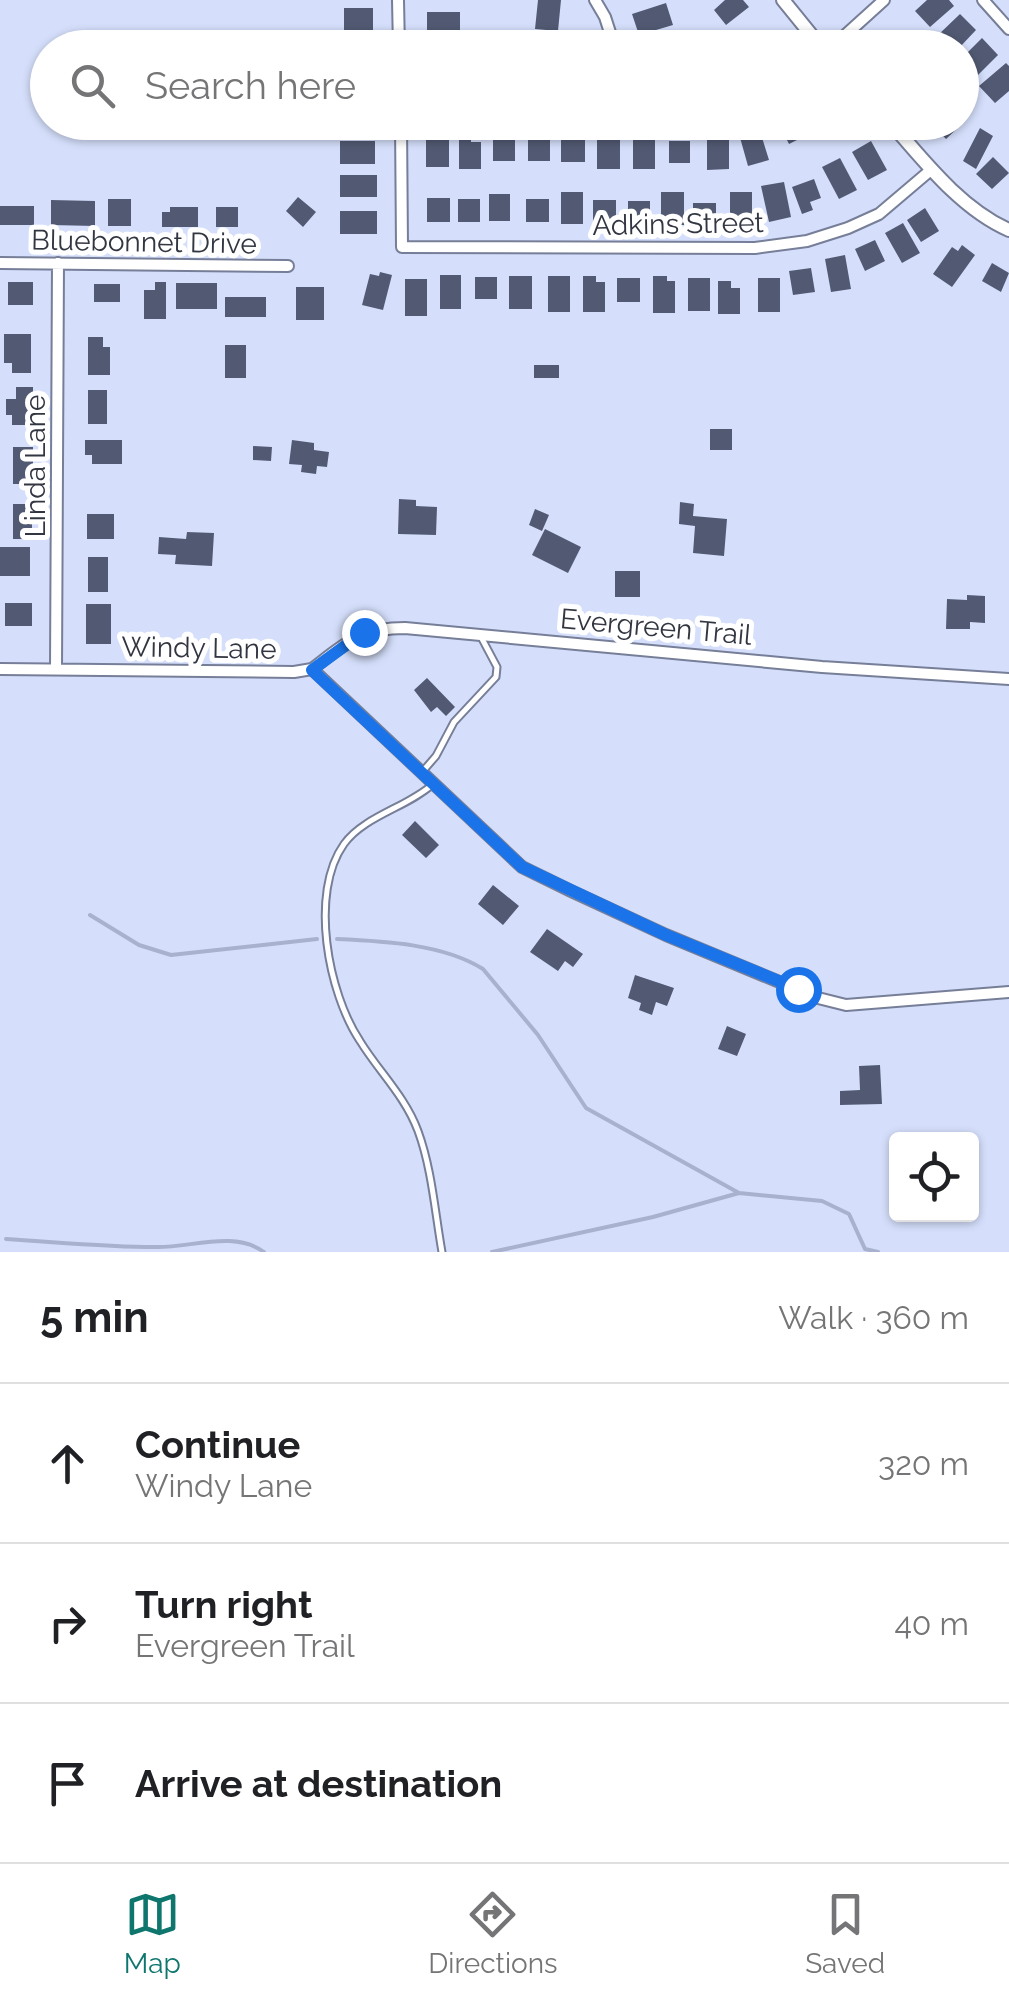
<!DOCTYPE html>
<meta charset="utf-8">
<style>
:root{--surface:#fff;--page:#f6f6f6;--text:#202124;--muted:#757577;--line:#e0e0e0;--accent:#0f766e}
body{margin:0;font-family:Raleway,sans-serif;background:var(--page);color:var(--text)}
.controls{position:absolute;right:30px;bottom:30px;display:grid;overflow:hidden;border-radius:10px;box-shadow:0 2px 8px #0004}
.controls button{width:90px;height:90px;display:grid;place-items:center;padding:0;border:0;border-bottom:2px solid var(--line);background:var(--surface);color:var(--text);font:50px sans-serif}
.stop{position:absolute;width:30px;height:30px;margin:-22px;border:8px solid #1a73e8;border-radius:50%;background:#fff}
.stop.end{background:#1a73e8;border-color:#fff;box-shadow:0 2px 10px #0008}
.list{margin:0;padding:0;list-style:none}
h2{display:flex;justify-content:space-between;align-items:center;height:130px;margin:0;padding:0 40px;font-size:42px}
h2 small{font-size:32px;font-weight:400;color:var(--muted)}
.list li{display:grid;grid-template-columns:65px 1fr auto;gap:30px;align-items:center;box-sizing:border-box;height:160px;padding:0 40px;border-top:2px solid var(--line)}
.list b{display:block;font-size:38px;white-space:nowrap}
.list p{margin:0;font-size:32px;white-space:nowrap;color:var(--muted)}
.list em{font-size:32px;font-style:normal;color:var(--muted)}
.icon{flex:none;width:55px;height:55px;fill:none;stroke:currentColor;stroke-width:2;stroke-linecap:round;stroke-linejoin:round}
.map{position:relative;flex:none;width:1009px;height:1252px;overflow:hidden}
.search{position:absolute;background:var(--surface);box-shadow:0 2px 8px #0004;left:30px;right:30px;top:30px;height:110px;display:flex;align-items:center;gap:25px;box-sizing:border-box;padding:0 35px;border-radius:55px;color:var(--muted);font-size:38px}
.sheet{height:610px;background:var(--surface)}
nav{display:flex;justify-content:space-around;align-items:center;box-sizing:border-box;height:140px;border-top:2px solid var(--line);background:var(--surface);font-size:28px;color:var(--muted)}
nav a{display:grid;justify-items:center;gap:5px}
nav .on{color:var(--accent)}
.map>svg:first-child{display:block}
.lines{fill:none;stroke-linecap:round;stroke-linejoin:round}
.stream{stroke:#a8b1ce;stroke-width:4}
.building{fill:#525a73}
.service-casing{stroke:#767e98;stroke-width:9}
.minor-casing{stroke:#767e98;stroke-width:14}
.tertiary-casing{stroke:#767e98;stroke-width:16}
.service{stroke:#fff;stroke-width:5}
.minor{stroke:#fff;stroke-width:10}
.tertiary{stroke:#fff;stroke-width:12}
.route{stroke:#1a73e8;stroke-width:12}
.labels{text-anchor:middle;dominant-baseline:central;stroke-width:10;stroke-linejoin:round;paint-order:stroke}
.street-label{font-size:28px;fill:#323641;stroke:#fff}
</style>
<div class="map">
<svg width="1009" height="1252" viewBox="0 0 1009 1252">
<rect width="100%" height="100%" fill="#d5dffb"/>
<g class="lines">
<path class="stream" d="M90 915 139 945 171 955 317 939
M337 939C384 941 443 944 483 969L538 1035 586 1108 739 1193
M6 1239C56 1242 106 1247 156 1247 190 1248 234 1230 264 1252
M492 1252 653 1217 739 1193 822 1201 849 1214 865 1249 878 1252"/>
</g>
<path class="building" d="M538 0H561L558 31 535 29Z
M725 0H743L749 7 726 25 714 10Z
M927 0H949L954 6 930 27 915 11Z
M666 3 673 25 639 35 632 14Z
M344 8H373V32H344Z
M427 12H460V34H427Z
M960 14 976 30 959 48H948L937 36Z
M982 38 998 55 973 80 962 69V58Z
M339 40H375V48H339Z
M1006 63 1009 66V91L995 103 979 86Z
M778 122H803L809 134 789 144Z
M930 122H959L961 125 946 139Z
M759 128 769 160 748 166 739 134Z
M980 128 993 136 976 169 963 161Z
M426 135H449V167H426Z
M459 135H471V142H481V169H459Z
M493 137H515V161H493Z
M597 137H620V169H597Z
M633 137H655V169H633Z
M729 137V169L707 170V138Z
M528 138H550V161H528Z
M561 138H585V162H561Z
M340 141H375V164H340Z
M669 141H690V163H669Z
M871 141 887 170 868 180 852 152Z
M993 157 1009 173 992 189 976 174Z
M840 158 857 190 839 199 822 167Z
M340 175H377V197H340Z
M814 179 821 198 810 202 813 210 802 214 792 187Z
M784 182 791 217 769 222 761 186Z
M561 192H583V224H561Z
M661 192H684V225H661Z
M730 192H752V226H730Z
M489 194H510V221H489Z
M298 197 316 212 303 227 286 211Z
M427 198H450V222H427Z
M108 199H131V226H108Z
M458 199H480V222H458Z
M526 199H549V222H526Z
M51 200 95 201V226L51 225Z
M593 200H616V225H593Z
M628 201H650V225H628Z
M693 203H716V225H693Z
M0 206H34V225H0Z
M170 207H198V227H162V212H170Z
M216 207H238V227H216Z
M925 208 939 231 921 242 907 220Z
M340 211H377V234H340Z
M903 223 920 253 902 263 885 233Z
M875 240 885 261 865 271 855 249Z
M962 245 975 255 952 287 933 274 952 247 958 251Z
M845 255 851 289 831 292 825 259Z
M992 263 1009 273 1001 292 982 281Z
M811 268 815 292 793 295 789 271Z
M380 272 392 275 383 310 362 305 370 274 379 276Z
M440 275H461V309H440Z
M509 276H532V309H509Z
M548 276H570V312H548Z
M583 276H596V282H605V312H583Z
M653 276H667V281H675V313H653Z
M475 277H497V299H475Z
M617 278H640V302H617Z
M688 278H710V311H688Z
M758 278H780V312H758Z
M405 279H427V316H405Z
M718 281H731V288H740V314H718Z
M8 282H33V305H8Z
M155 282H166V319H144V290H155Z
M176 283H217V309H176Z
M94 284H120V302H94Z
M296 287H324V320H296Z
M225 297H266V317H225Z
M4 334H31V373H12V363H4Z
M88 337H103V347H110V375H88Z
M225 345H246V378H225Z
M534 365H559V378H534Z
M16 387H33V425H12V415H6V399H16Z
M88 390H107V424H88Z
M710 429H732V450H710Z
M85 440H122V464H92V455H85Z
M292 440 314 443V450L329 452 327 467 317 466 316 474 301 472 302 465 289 464Z
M253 446 272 447 271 461 253 460Z
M13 447H33V484H13Z
M399 499 416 500V506L437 507 436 535 398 534Z
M680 502 694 504 693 516 727 519 724 556 693 553 695 526 679 524Z
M13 504H32V539H13Z
M535 509 549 515 542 531 529 525Z
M87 514H114V539H87Z
M545 529 581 547 568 573 532 555Z
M187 532 214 533 212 566 175 564 176 555 158 554 159 537 186 539Z
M0 547H30V576H0Z
M88 557H108V592H88Z
M615 571H640V597H615Z
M967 595 985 596V623L970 622V629H946L947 599 967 600Z
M5 603H32V626H5Z
M86 604H111V644H86Z
M427 678 455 707 446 716 437 707 431 712 414 690Z
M415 821 439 845 426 858 402 835Z
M493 885 519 906 503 925 478 904Z
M547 929 583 954 573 967 565 961 558 971 530 952Z
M635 975 674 988 667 1006 656 1002 652 1015 639 1010 641 1003 628 998Z
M727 1026 746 1034 737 1056 718 1049Z
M880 1065 882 1104 840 1105V1091L860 1090 859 1066Z"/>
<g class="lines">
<g class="service-casing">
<path id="service" d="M423 771 436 756 454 722 496 677 497 667 480 635
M433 784C408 807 364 816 344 844 309 893 328 993 360 1041 379 1072 405 1096 418 1131 432 1169 435 1213 442 1252"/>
</g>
<g class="minor-casing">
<path id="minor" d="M398 0 399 48
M595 0 605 17 615 48
M983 0 1009 29
M831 48 884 0
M401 122 402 247 755 248 807 241 848 228 879 214 932 169
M0 263 288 266
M0 669 294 672 312 669 522 867 571 891 666 935 818 998 846 1005 1009 992
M56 669 58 263
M312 669C346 643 360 628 405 628L822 667 1009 679"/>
</g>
<g class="tertiary-casing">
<path id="tertiary" d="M783 0 822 48
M890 122C924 161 961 209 1009 230"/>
</g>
<use href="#service" class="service"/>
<use href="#minor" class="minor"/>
<use href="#tertiary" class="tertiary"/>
</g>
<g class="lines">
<path class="route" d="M364 632 312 670 522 867 666 935 798 989"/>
</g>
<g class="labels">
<g class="street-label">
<text transform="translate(678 224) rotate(-1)">Adkins Street</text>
<text transform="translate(144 242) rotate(1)">Bluebonnet Drive</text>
<text transform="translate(35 466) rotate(-90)">Linda Lane</text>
<text transform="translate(656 627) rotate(5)">Evergreen Trail</text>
<text transform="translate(199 648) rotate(1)">Windy Lane</text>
</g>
</g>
</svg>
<div class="controls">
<button><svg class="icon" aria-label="locate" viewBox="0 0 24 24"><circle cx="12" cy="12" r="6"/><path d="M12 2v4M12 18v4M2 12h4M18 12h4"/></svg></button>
</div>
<div class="stop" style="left:798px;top:989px"></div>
<div class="stop end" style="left:364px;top:632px"></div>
<div class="search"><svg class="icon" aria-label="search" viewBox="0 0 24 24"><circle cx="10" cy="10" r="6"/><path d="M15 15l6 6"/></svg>Search here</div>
</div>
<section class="sheet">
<h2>5 min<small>Walk · 360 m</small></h2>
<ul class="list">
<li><svg class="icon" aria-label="ahead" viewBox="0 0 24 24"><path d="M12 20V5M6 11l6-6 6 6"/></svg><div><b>Continue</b><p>Windy Lane</p></div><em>320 m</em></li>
<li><svg class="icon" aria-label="right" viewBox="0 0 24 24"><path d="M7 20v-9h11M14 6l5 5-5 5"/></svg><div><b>Turn right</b><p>Evergreen Trail</p></div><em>40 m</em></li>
<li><svg class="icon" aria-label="arrive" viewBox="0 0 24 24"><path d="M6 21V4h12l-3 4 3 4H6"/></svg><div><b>Arrive at destination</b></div></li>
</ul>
</section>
<nav>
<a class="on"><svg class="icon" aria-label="map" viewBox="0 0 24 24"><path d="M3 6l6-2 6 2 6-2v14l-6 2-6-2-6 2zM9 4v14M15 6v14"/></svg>Map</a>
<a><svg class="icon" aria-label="directions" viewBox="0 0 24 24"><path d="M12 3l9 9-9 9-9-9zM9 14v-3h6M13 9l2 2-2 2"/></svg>Directions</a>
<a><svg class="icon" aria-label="saved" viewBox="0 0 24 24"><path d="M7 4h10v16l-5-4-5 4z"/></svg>Saved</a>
</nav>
